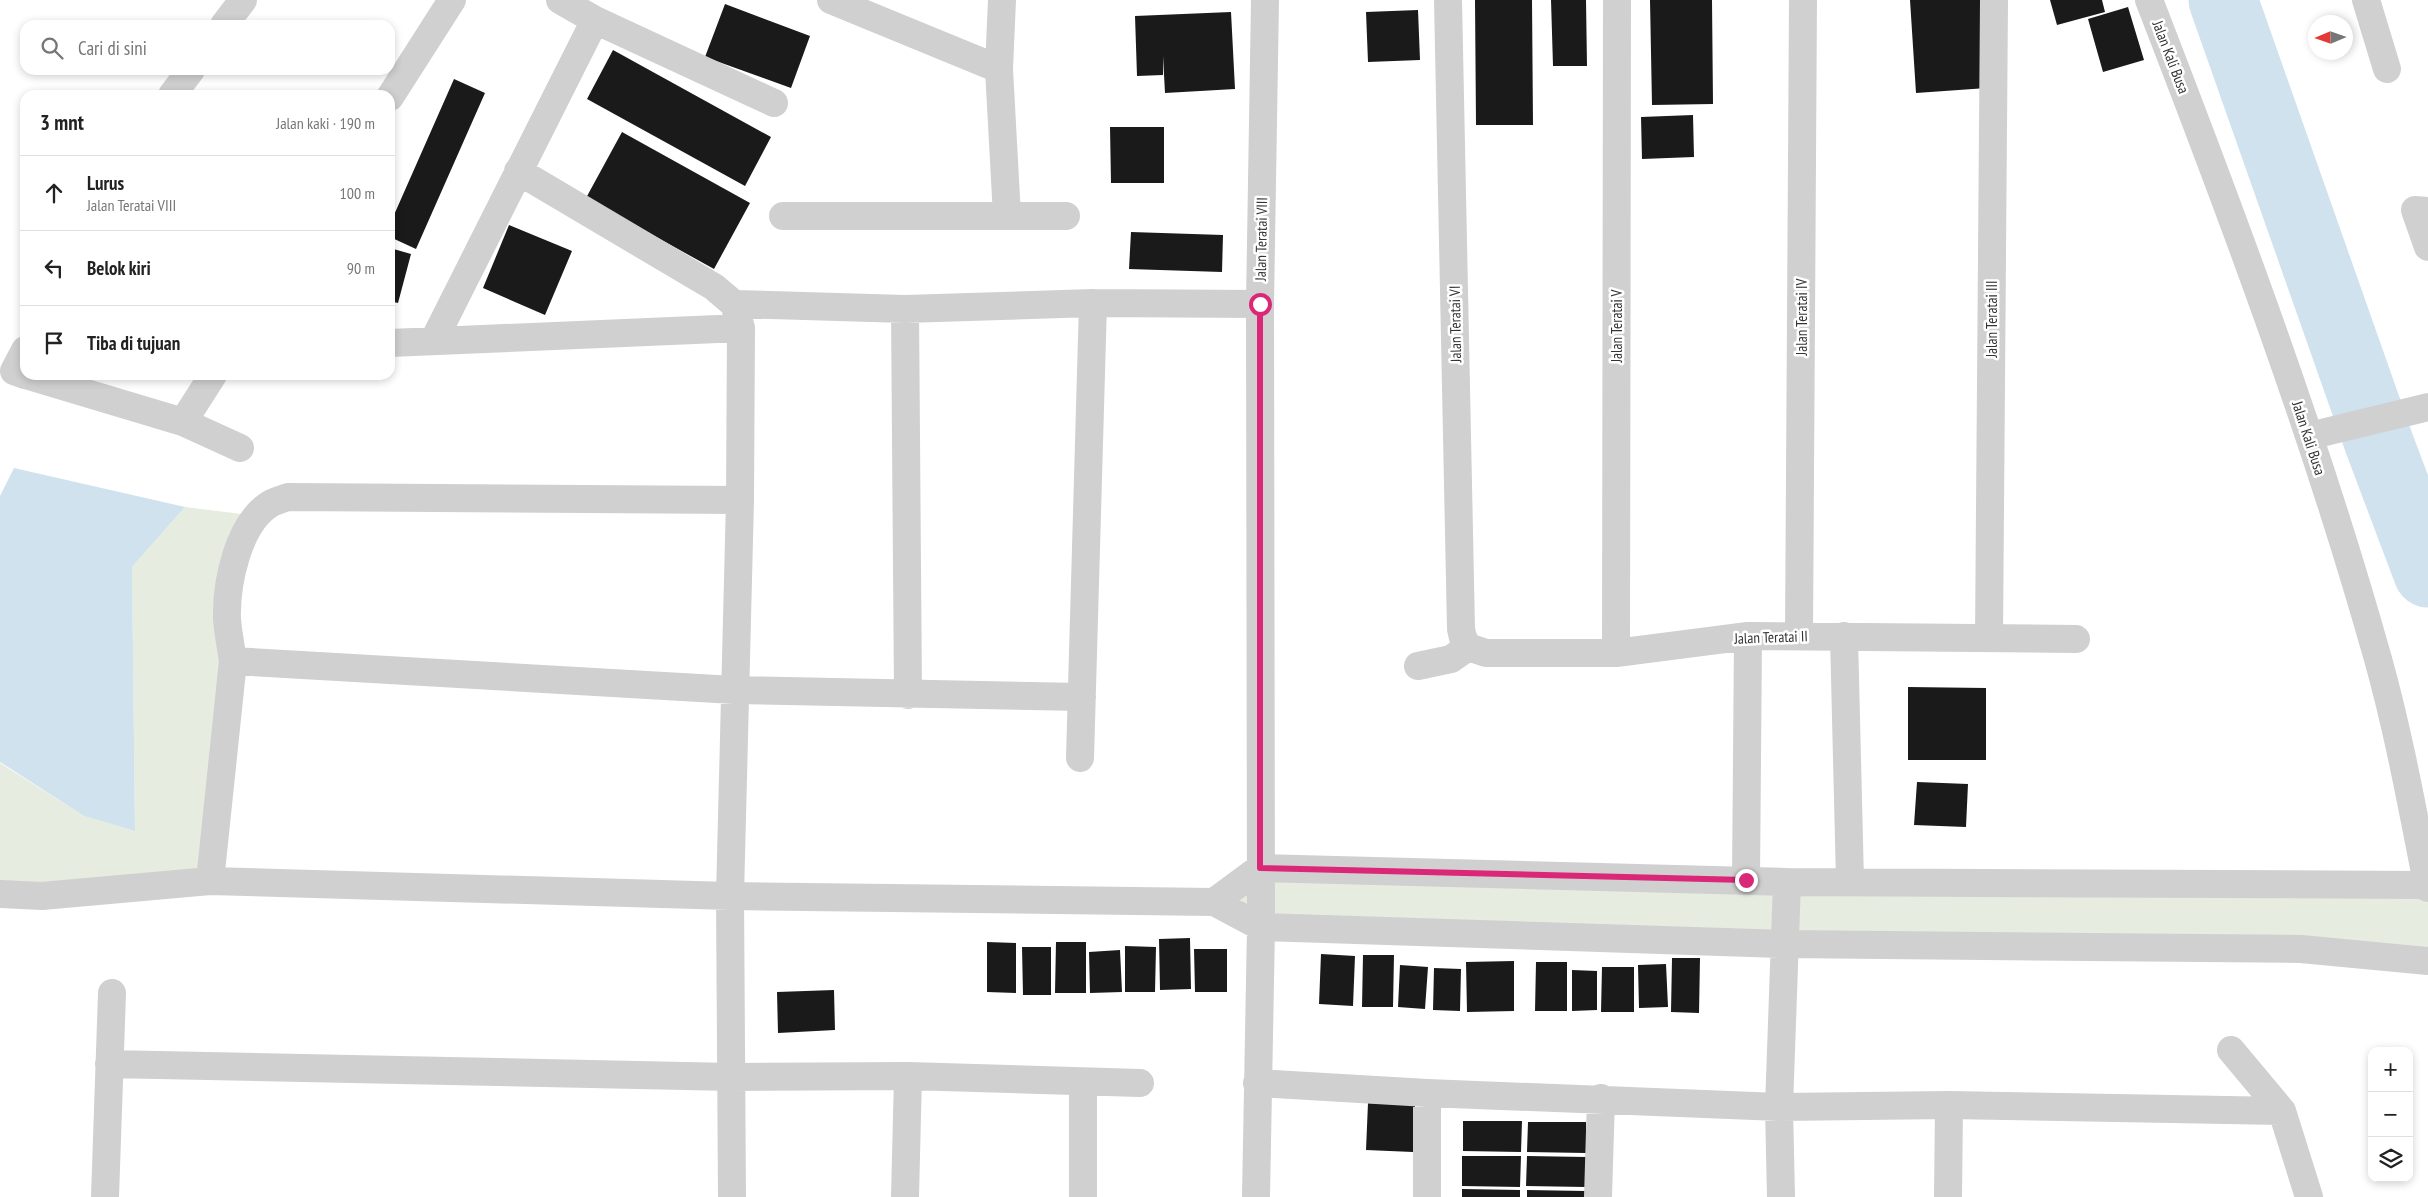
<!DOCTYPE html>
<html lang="id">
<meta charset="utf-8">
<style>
:root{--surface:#fff;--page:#f2f2f2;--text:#222;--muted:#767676;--line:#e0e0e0}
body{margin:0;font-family:"PT Sans Narrow",sans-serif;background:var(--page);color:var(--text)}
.controls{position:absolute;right:15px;bottom:15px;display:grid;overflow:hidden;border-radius:10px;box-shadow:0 2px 8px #0003}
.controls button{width:45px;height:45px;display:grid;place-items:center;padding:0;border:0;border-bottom:1px solid var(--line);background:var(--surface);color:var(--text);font:25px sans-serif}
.compass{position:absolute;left:2308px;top:15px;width:45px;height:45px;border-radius:50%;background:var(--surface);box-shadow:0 2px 8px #0003;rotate:268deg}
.stop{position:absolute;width:15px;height:15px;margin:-11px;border:4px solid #db2777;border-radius:50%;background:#fff}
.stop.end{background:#db2777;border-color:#fff;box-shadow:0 1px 5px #0008}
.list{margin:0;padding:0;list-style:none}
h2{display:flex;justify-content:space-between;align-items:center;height:65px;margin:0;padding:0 20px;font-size:21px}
h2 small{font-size:16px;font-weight:400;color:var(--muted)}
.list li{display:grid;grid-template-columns:32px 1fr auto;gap:15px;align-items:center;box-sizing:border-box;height:75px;padding:0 20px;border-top:1px solid var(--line)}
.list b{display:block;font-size:19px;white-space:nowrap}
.list p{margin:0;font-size:16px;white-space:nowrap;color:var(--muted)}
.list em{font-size:16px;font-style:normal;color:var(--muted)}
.icon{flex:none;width:28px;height:28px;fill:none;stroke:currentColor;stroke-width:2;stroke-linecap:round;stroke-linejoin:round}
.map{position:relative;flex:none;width:2428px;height:1197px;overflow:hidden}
.search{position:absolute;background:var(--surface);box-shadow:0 2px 8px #0003;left:20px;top:20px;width:375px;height:55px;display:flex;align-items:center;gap:12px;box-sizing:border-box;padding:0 18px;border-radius:15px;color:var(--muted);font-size:19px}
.panel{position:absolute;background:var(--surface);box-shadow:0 2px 8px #0003;left:20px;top:90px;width:375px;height:290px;border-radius:15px}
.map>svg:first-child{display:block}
.green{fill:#e6ecdf}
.water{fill:#cfe2ee}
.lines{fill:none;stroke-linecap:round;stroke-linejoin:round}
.river{stroke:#cfe2ee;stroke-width:69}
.building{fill:#1a1a1a}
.minor{stroke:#d0d0d0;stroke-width:28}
.route{stroke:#db2777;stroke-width:6}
.labels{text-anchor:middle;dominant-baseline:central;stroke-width:5;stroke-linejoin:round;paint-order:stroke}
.street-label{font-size:15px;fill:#333;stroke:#fff}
</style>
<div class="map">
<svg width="2428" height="1197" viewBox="0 0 2428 1197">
<rect width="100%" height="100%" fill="#fff"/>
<path class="green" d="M185 507 258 516 244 536 210 881 0 894V763L84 816 135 831 132 567Z
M1260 868 2428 888V961L1261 927 1214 902Z"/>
<path class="water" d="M14 468 185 507 132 567 135 831 84 816 0 762V496Z"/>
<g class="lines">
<path class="river" d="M2223 0 2379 443 2428 573"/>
</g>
<path class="building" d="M1475 0H1532L1533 125H1476Z
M1551 0H1586L1587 66H1553Z
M1650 0H1712L1713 104 1652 105Z
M1910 0H1981L1987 88 1916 93Z
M2050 0H2102L2105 12 2057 25Z
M725 4 810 36 791 88 705 57Z
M2128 7 2144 60 2103 72 2088 19Z
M1418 10 1420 60 1368 62 1366 12Z
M1231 12 1235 89 1165 93 1163 56V75L1137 76 1135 16Z
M613 50 771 137 745 186 587 99Z
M454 79 485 93 416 249 390 237V224Z
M1693 115 1694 157 1642 159 1641 117Z
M1110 127H1164V183H1111Z
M622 132 750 203 714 269 586 198Z
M509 225 572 251 545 315 483 288Z
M1131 232 1223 235 1222 272 1129 269Z
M390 248 411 254 398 303 390 301Z
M1908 687 1986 688V760H1908Z
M1917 782 1968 784 1966 827 1914 825Z
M1190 938 1191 989 1160 990 1159 939Z
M987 942 1016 943V993L987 992Z
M1056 942H1086V993H1055Z
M1125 946 1156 947 1155 992H1125Z
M1022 947H1051V995H1023Z
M1194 949H1227V992H1195Z
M1120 950 1122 992 1090 993 1089 952Z
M1321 954 1355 956 1353 1006 1319 1004Z
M1363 955H1394L1393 1007H1362Z
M1672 958H1700L1699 1013 1671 1012Z
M1514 961V1011L1467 1012 1466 962Z
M1536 962H1567V1011H1535Z
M1666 964 1668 1007 1639 1008 1638 965Z
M1400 965 1428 967 1425 1009 1398 1007Z
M1602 967H1634V1012H1601Z
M1434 968 1461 969 1460 1011 1433 1010Z
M1572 970 1597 971V1010L1572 1011Z
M834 990 835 1030 778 1033 777 992Z
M1368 1103 1415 1105 1413 1152 1366 1150Z
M1463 1121H1522L1521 1152 1463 1151Z
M1528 1122H1586V1153L1527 1152Z
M1462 1156H1521L1520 1187 1462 1186Z
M1527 1156 1586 1157 1585 1187 1526 1186Z
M1462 1189 1520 1190V1197H1462Z
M1527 1190 1585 1191V1197H1527Z"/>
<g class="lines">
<path class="minor" d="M560 0 595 20 774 103
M831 0 999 69
M1002 0 999 69 1007 216
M1448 0 1461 629 1463 638 1468 647
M2149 0C2233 217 2315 435 2378 659 2399 734 2413 812 2428 888
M2366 0 2387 69
M224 25 243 0
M172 95 191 70
M390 97 452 0
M518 171 714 287 734 304
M2428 211 2415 210 2428 247
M783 216H1066
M905 309 908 695
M434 340 595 20
M390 343 741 328
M25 350 14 371 25 375
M26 375 183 422 240 448
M183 422 213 375
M2309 436 2428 407
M740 500 288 497C282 499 275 501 270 504 238 524 226 583 227 619 228 633 231 647 233 661L734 690 1082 697
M1799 635 1803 0
M1844 636 1850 881
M1989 638 1994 0
M1468 647 1486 653H1616L1748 636 2076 639
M1616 653 1617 0
M1418 666 1451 659 1468 647
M1080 758 1093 303
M1746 880 1748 636
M210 881 233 661
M0 894 42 896 210 881 730 896 1214 902 1261 927 1784 944 2301 949 2428 961
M1214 902 1260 868 1787 882 2427 885
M2231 1050 2282 1111 2309 1197
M109 1064 732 1077 908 1076 1140 1083
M1257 1083 1427 1093 1779 1107 1949 1105 2282 1111
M1427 1093V1197
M105 1197 112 993
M732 1197 730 896 740 500 741 328 734 304 905 309 1093 303 1260 304
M905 1197 908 1076
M1083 1197V1082
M1256 1197 1261 927 1260 304 1265 0
M1598 1197 1601 1098
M1781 1197 1779 1107 1787 882
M1948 1197 1949 1105"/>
</g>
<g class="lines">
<path class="route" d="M1260 304V868L1746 880"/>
</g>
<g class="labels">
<g class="street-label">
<text transform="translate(2171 57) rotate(69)">Jalan Kali Busa</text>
<text transform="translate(1261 239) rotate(-89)">Jalan Teratai VIII</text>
<text transform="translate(1801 317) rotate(-90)">Jalan Teratai IV</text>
<text transform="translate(1991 319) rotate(-90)">Jalan Teratai III</text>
<text transform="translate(1455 324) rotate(-91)">Jalan Teratai VI</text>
<text transform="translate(1616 326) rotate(-90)">Jalan Teratai V</text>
<text transform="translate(2309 438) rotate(72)">Jalan Kali Busa</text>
<text transform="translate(1771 637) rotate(-2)">Jalan Teratai II</text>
</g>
</g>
</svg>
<div class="controls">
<button>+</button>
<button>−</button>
<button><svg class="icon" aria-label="layers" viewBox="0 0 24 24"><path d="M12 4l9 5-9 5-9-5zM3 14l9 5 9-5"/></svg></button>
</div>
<svg class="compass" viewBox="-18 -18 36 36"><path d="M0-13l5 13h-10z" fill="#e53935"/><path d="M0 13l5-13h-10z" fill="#767676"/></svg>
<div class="stop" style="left:1260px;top:304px"></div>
<div class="stop end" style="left:1746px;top:880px"></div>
<div class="search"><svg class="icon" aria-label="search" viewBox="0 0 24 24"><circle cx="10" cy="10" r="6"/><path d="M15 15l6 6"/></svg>Cari di sini</div>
<section class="panel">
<h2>3 mnt<small>Jalan kaki · 190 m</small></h2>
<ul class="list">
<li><svg class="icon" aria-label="ahead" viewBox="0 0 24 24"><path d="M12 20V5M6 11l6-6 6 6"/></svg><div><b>Lurus</b><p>Jalan Teratai VIII</p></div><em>100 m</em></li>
<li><svg class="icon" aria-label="left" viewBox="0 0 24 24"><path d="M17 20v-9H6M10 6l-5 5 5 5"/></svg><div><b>Belok kiri</b></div><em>90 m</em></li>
<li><svg class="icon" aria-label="arrive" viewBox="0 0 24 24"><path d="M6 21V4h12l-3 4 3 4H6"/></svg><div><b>Tiba di tujuan</b></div></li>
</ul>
</section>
</div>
